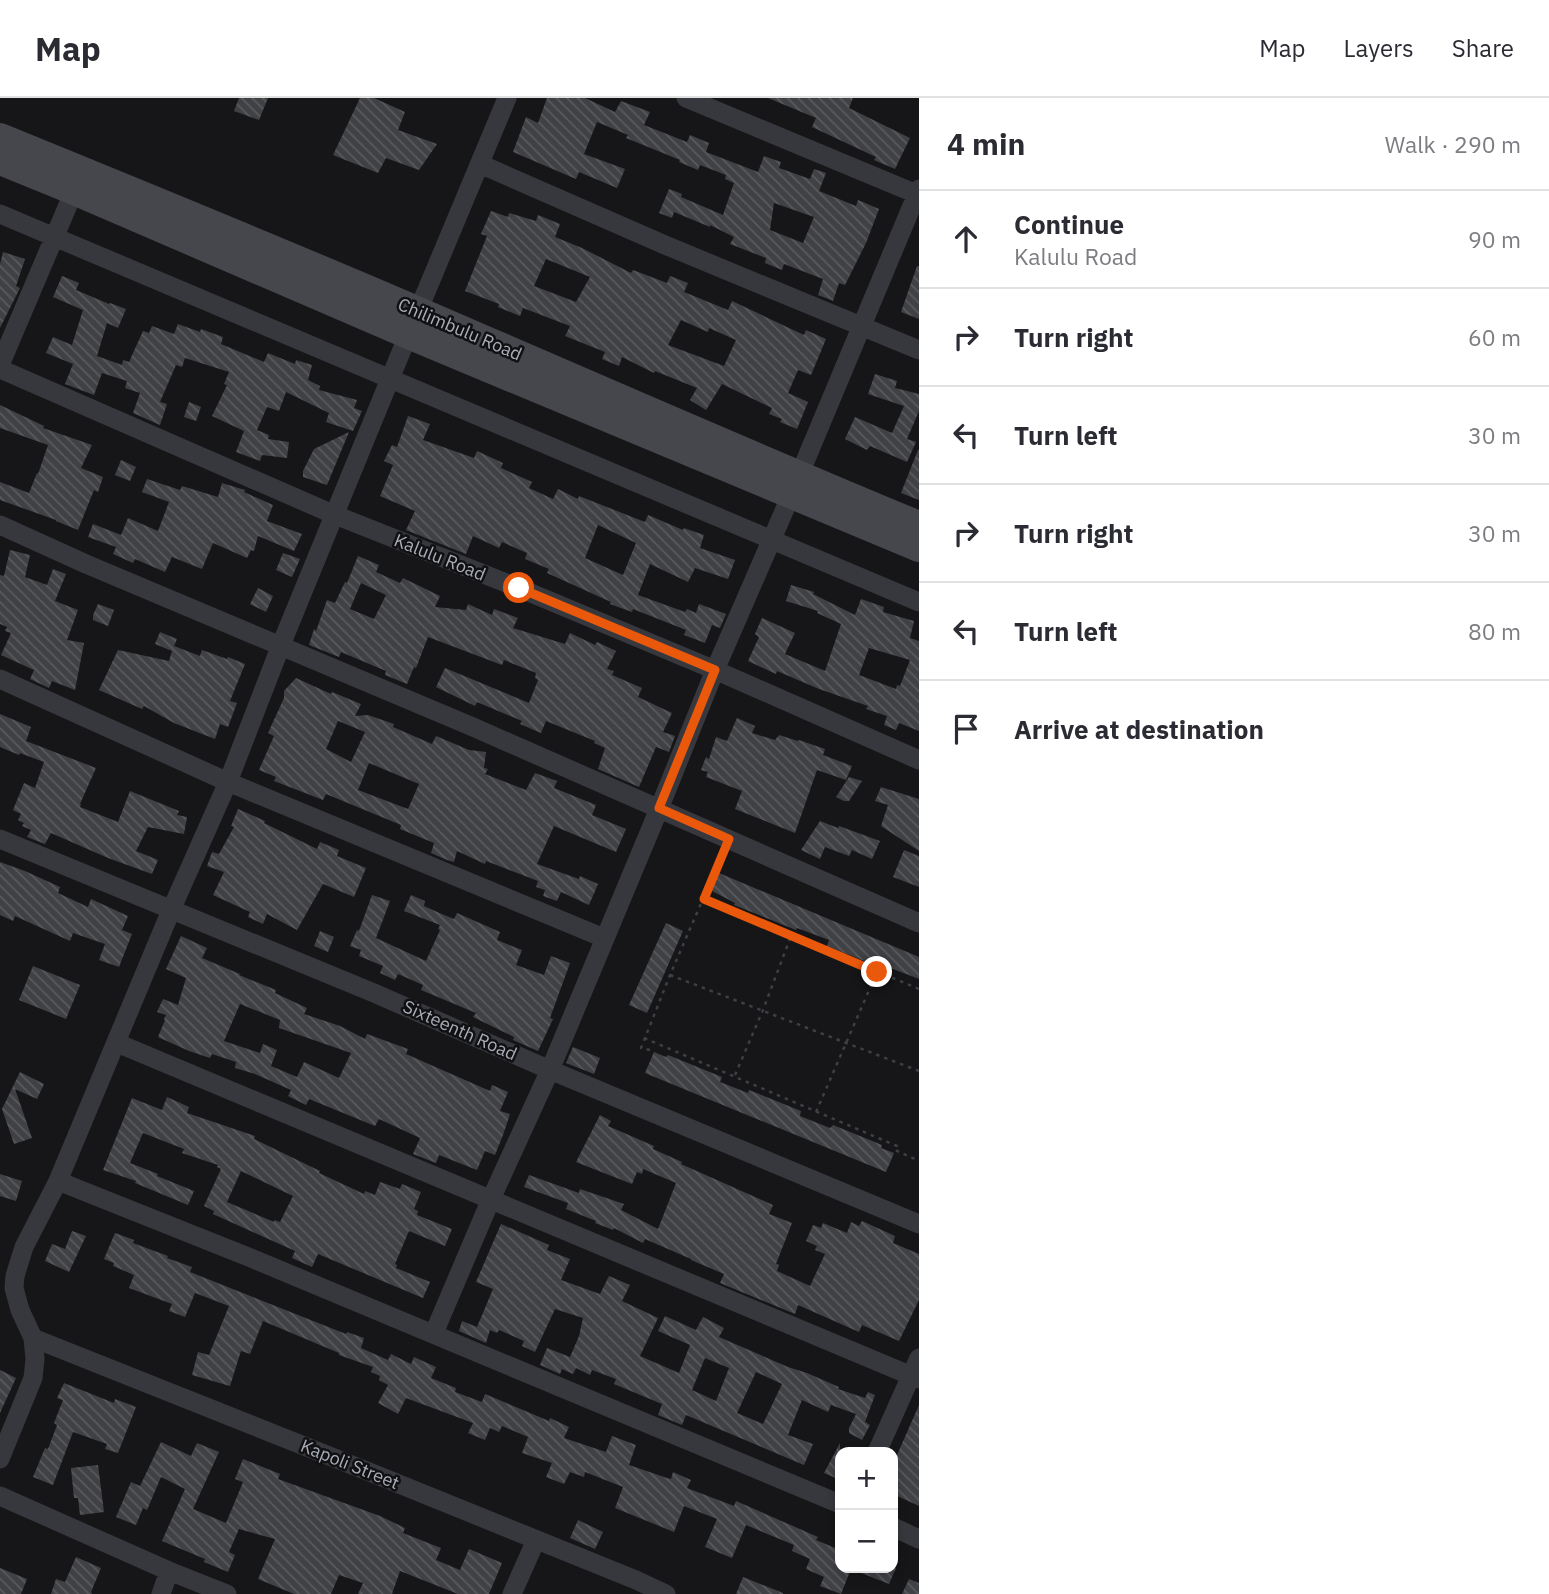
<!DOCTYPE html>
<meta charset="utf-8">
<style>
:root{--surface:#fff;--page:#f7f7f7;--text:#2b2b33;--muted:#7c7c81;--line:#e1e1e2}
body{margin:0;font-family:"IBM Plex Sans",sans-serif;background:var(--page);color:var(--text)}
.controls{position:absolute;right:21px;bottom:21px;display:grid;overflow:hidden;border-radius:14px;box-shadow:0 4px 10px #0003}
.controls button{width:63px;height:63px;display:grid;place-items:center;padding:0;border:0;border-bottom:2px solid var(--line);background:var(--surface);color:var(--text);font:35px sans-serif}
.stop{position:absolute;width:21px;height:21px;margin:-16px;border:5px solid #ea580c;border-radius:50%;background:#fff}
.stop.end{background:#ea580c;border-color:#fff;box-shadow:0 2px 7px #0008}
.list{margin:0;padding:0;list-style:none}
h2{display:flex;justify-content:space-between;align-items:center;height:91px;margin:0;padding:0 28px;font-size:30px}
h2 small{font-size:23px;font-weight:400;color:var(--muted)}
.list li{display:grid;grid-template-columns:46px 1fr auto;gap:21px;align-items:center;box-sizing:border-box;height:98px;padding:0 28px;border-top:2px solid var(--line)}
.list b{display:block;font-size:26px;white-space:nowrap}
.list p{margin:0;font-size:23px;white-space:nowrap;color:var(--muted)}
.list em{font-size:23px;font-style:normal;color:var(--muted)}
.icon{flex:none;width:38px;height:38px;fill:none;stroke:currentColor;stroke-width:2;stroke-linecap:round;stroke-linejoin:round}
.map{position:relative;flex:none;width:919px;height:1496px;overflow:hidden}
header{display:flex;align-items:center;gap:42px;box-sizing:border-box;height:98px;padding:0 35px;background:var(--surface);border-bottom:2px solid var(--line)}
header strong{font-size:33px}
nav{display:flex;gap:38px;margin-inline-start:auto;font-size:24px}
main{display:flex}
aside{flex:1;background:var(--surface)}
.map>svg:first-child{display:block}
.building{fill:url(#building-back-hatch);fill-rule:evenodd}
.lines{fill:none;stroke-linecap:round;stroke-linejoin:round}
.path{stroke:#3d3f44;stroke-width:2.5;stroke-dasharray:3.5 5;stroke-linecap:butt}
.minor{stroke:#37383d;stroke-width:19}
.secondary{stroke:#45474d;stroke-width:28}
.route{stroke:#ea580c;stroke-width:9}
.labels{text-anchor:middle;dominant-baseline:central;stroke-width:5;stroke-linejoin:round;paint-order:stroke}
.street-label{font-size:18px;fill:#a8adb8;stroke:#111113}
</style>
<header>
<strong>Map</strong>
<nav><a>Map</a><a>Layers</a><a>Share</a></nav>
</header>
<main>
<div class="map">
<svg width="919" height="1496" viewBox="0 0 919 1496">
<defs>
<pattern id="building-back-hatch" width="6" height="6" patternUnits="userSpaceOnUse" patternTransform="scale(1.75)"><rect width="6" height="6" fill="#404145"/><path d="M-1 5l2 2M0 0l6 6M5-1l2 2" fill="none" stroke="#595a5e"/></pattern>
</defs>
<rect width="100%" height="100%" fill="#161618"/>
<path class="building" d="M239 0H268L259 22 234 13Z
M360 0H374L405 14 398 32 437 46 419 72 386 60 378 75 333 57Z
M547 0H585L615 14 621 3 650 14 644 27 687 44 690 37 709 45 706 54 758 74 764 58 781 64 779 70 810 81 814 71 826 75 819 93 856 108 858 102 879 111 866 145 845 187 839 185 833 203 831 202 818 197 823 181 784 166 782 172 765 165 766 160 730 146 734 139 710 127V129L674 114 672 120 659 115 669 91 682 96 681 99 723 117 734 85 725 81 726 77 700 67 698 72 679 64 680 62 626 40 628 37 597 24 584 56 625 71 617 90 579 74 576 81 513 54 526 19 538 25ZM774 105 814 119 803 145 770 132Z
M768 0H853L849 10 910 40 895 71 874 62 876 59 812 29 816 20Z
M491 113 508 119 509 115 536 123 538 117 560 126 555 139 582 150 631 175 633 172 667 185 670 178 688 185 684 194 728 212 732 203 804 237 806 232 826 241 811 277 798 272 788 295 808 304 797 331 780 324 782 321 769 316 772 310 722 286 706 312 690 302 697 290 655 273 654 275 622 259 619 268 602 261 605 254 565 238 570 228 523 210 520 218 498 209 499 206 465 193 487 138 481 136ZM546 161 590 179 576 204 534 188ZM681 222 708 234 709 230 736 242 724 268 668 247Z
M3 154 25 161 16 188 20 190 0 230V166Z
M917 168H919V221L901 214Z
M62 178 79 185 76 192 109 206 110 205 126 211 118 230 107 225 97 258 122 267 123 262 129 264 143 233 149 235 152 228 174 236 178 226 200 234 201 231 223 239 221 246 264 264 268 255 295 266 296 262 312 267 308 282 320 288 319 292 357 302 354 310 362 313 353 333 326 324 329 315 286 294 279 313 267 309 257 332 269 337 268 341 289 344 287 360 262 357 260 363 236 354 244 333 212 318 227 287 224 286 229 274 185 260 182 269 176 267 160 304 167 306 160 327 133 315 140 295 125 290 127 283 102 275 94 297 65 286 73 266 46 255 53 239 72 247 83 212 53 199Z
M875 276 897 283 895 290 919 296V313L907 341 916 344 907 364 870 348 867 352 845 341 855 319 892 335 904 308 868 296Z
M189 304 201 309 196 323 184 319Z
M0 307 44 328 43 330 92 347 81 370 103 379 98 394 94 392 78 432 56 423V422L0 402V384L29 395 37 375 38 376 48 347 0 330Z
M408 318 430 326 423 342 474 360 477 353 503 365 501 370 532 384 529 390 553 401 558 391 578 401 579 398 645 424 648 417 683 432 684 430 704 437 700 450 735 462 728 481 695 470 688 484 650 466 638 497 685 514 687 511 696 515 699 506 726 516 720 530 712 527 705 545 684 537 686 532 633 511 632 514 610 506 611 504 547 475 549 471 525 461 527 455 502 444 499 450 473 438 466 456 406 432 415 413 380 398 393 367 384 363 392 347 397 349ZM598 427 636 445 623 477 585 460Z
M349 334 327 387 303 379V373L314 351Z
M918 352H919V402L901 395Z
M121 362 136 369 130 383 115 377Z
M147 381 180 392 182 388 218 399 222 385 245 392 244 394 273 407 267 423 302 436 294 453 258 438 254 453 251 452 247 460 213 445 202 471 172 459 165 474 135 461 133 465 113 456 116 449 88 439 93 426 121 437 128 420 158 433 169 404 142 394Z
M10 452 30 457 25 479 47 487 53 471 66 476 55 503 78 512 67 542 84 545 75 592 52 583 49 590 30 581 34 572 1 557 11 535 5 533 7 529 0 526V477L4 478Z
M283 455 300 461 292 479 276 472Z
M358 458 379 467 376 474 400 485 403 480 440 498 435 509 466 512 468 506 492 517 494 511 518 520 513 530 565 546 570 535 595 547 597 544 616 553 607 571 614 573 612 577 642 590 638 599 672 615 663 634 675 638 669 654 656 649 639 689 598 671 605 650 594 645 595 643 546 623 541 635 520 626 522 623 477 604 475 608 436 589 445 570 529 605 538 582 535 580 536 575 504 562 502 567 428 539 416 570 414 569 407 586 385 577 386 573 341 554 339 559 309 547 314 531 316 533 327 502 335 505 345 484 347 485ZM361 485 386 497 374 521 350 511Z
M791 487 814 494 813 496 855 517 861 501 884 509 883 514 914 523 910 540 919 543V633L899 625 896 632 884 627 887 618 866 611 868 608 819 591 777 573 776 576 748 563 759 539 755 536 762 520 795 535 785 556 825 573 841 526 817 515 818 513 786 503ZM869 550 910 562 900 588 897 587 896 591 859 577Z
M258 490 273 498 266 514 250 506Z
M98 506 114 512 108 528 93 522V517Z
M160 534 177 541 174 548 200 558 202 552 227 561 228 559 245 566 230 603 237 605 228 629 220 626 215 641 174 625 144 608 142 611 99 592 118 552 169 563 172 553 155 546Z
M296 580 331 596 332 594 361 606 355 618 368 617 394 626 393 629 432 646 436 638 469 652 486 654 484 670 488 671 485 676 526 692 535 675 557 683 554 690 596 707 592 717 626 731 616 754 554 728 537 766 579 781 580 778 598 786 589 807 561 794 557 803 543 798 545 792 536 789 538 783 486 763 485 766 457 753 454 764 447 762 431 755 434 745 400 731 401 727 326 696 323 702 287 688 274 683 276 679 259 672 274 638 268 635 284 600V593ZM338 623 365 634 351 664 326 651ZM369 665 419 686 408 711 358 692Z
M0 616 31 629 26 643 96 670 80 706H81L80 709 118 724 130 693 179 713 177 717 187 719 184 736 148 729 136 753 158 762 152 776 108 760 51 735 45 746 27 739 31 732 22 728 24 725 18 722 21 716 13 712 24 685 35 690 44 664 20 655 19 657 0 649Z
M737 620 755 628 752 635 775 642 779 637 798 643 799 642 825 651 823 657 852 668 846 682 817 672 795 735 735 711 742 693 706 679 708 674 701 672 706 659 709 661 716 639 727 643Z
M849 679 862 683 849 703H844L836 699Z
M881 689 919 701V753L881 728 888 707 875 703Z
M238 711 265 723 264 725 317 751 320 744 339 752 337 758 366 770 354 799 323 786 297 832 267 816 263 826 248 819 250 814 213 797 224 774 207 768 212 754 219 756 234 729 231 728Z
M820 723 838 730 839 728 880 743 872 761 852 752 849 758 825 749 820 761 801 752Z
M904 752 919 758V789L893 779Z
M0 764 25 773 60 789 58 795 88 809 91 801 128 818 122 832 132 836 119 869 99 862 105 846 73 835 70 843 15 818 13 823 0 817Z
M719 775 919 859V881L888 869 887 872 827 848 829 842 797 830 796 832 734 807 735 805 712 793Z
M372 797 390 803 376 840 426 863 440 832 438 831 440 827 404 813 411 797 425 803 424 808 444 817 454 821 457 815 500 834 497 842 522 852 516 867 544 877 551 858 570 865 550 920 553 921 538 953 513 942 514 939 473 919 476 915 421 892 423 887 398 876 395 882 380 875 383 868 359 858 361 852 350 848 357 832 359 833Z
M666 825 683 833 647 915 629 907Z
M320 833 334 839 328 854 314 848Z
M181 838 207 850 202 860 240 876 239 877 276 892 275 895 307 910 304 916 340 928 365 941 367 936 408 951 406 956 490 993 492 987 508 994 500 1013 510 1016 503 1037 495 1057 485 1053 477 1072 439 1057 436 1065 413 1056 420 1040 379 1021 375 1028 309 1001 306 1007 288 998 291 992 255 976 235 970 236 964 212 956 210 960 189 953 158 939 165 922 164 921 166 917 157 914 163 901 178 907 186 880 166 871ZM240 906 280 922 279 930 351 955 339 980 304 964 297 979 271 968 277 952 263 946 260 955 224 943Z
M33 868 80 887 66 921 19 902Z
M573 949 600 960 594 976 566 965Z
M654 954 666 959 668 957 722 979 720 984 748 995 749 992 801 1013 800 1018 830 1030 833 1027 882 1047 881 1050 894 1055 886 1074 645 975Z
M20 974 44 986 37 1001 15 991 32 1040 14 1046 2 1011Z
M167 999 189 1009 187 1015 255 1038 254 1041 320 1073 319 1075 364 1096 365 1093 375 1097 380 1084 400 1091 402 1086 421 1094 414 1111 418 1113 417 1117 452 1131 445 1148 409 1133 395 1166 397 1167 396 1170 430 1184 423 1200 318 1156 312 1169 292 1160 295 1153 213 1116 214 1113 204 1108 221 1071 217 1069 218 1067 182 1055 184 1051 143 1035 130 1065 158 1076 157 1078 194 1093 188 1107 135 1085 136 1083 103 1072 132 1000 162 1012ZM241 1073 293 1098 280 1124 274 1122V1124L227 1104Z
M600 1017 611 1023 608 1028 654 1048 653 1051 682 1064 681 1066 773 1107 769 1116 792 1125 776 1166 779 1167 777 1173 810 1188 825 1156 815 1152 817 1148 806 1143 813 1127 821 1130 823 1125 847 1135 851 1124 859 1128 862 1123 895 1138 893 1145 919 1156V1202L899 1243 862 1227 859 1234 798 1207 795 1216 720 1185 724 1176 691 1162V1161L645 1141 643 1145 614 1130 613 1132 595 1125 596 1123 566 1111 568 1105 524 1089 529 1077 579 1095 580 1091 624 1106 621 1112 658 1131 676 1085 643 1071 642 1076 637 1074 632 1086 576 1064Z
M0 1076 22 1083 16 1103 0 1098Z
M501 1126 549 1147 547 1152 570 1161 561 1182 600 1196 609 1178 630 1187 622 1203 658 1220 640 1258 679 1275 690 1247 658 1233 665 1218 696 1232 703 1219 724 1230 719 1239 788 1269 807 1275 839 1289 838 1291 865 1300 868 1294 875 1297 865 1324 870 1327 862 1342 849 1335V1330L856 1316 831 1307 828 1314 802 1302 788 1337 813 1346 804 1367 686 1317 682 1327 658 1317 662 1306 614 1286 616 1281 592 1272 590 1277 576 1270 573 1276 562 1271 560 1276 540 1267 547 1250 570 1259 579 1238 583 1220 555 1211 535 1254 522 1248 524 1243 499 1232 497 1235 490 1232 486 1245 459 1233 462 1223 477 1229 493 1191 476 1184ZM705 1260 729 1270 716 1303 692 1292ZM756 1274 782 1286 763 1326 737 1315Z
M72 1133 86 1138 69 1174 45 1163 52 1146 65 1151Z
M115 1135 134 1142 133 1145 168 1158 167 1160 192 1169 190 1174 346 1236 347 1234 364 1240 361 1250 388 1262 391 1256 411 1266 414 1259 436 1269 431 1280 456 1290 455 1294 482 1304 485 1296 549 1323 550 1320 569 1329 564 1340 606 1354 612 1338 636 1347 629 1367 667 1380 671 1381 673 1374 691 1382 687 1390 734 1408 736 1403 818 1439 816 1442 840 1452V1470H896L889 1486 851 1471 841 1496 820 1488 824 1479 806 1471 810 1461 792 1453 794 1447 746 1427 732 1460 705 1449 717 1421 684 1408 674 1434 615 1410 623 1389 585 1374 584 1379 570 1374 564 1386 546 1379 552 1365 522 1355 528 1339 502 1328 499 1334 490 1330 485 1342 468 1335 473 1325 406 1300 398 1316 378 1305 388 1287 379 1282 380 1278 371 1274 373 1269 339 1257V1255L263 1223 250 1256 241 1253 230 1288 192 1277 198 1254 209 1257 229 1208 195 1195 185 1219 169 1213 172 1206 129 1190 134 1177 113 1168 114 1165 104 1161Z
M0 1272 16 1280 0 1315Z
M64 1285 114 1305 115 1301 136 1309 118 1355 105 1351 107 1346 73 1334 53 1387 33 1379 45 1350 48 1351 57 1327 54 1325 63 1302 57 1300Z
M919 1307V1408L893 1396V1366Z
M161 1344 191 1358 197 1345 219 1354 193 1411 226 1425 243 1384 235 1381 243 1361 280 1376 278 1381 380 1418 405 1430 403 1435 441 1450 436 1462 460 1472 469 1451 502 1465 489 1496H458L400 1473 392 1496H358L363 1485 339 1477 331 1496H294L258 1481 275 1441 239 1431 229 1454 235 1457 228 1474 204 1464 205 1461 162 1443 185 1391 161 1379 147 1412 143 1410 136 1427 116 1419 131 1384 140 1388Z
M840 1345V1382L824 1375Z
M98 1367 104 1414 80 1417 78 1400H74L71 1370Z
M578 1422 603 1434 595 1451 570 1440Z
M76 1459 101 1470 91 1494 92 1496H51L56 1481 65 1484Z
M0 1470 27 1481 21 1496H0Z
M743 1479 783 1495V1496H736Z
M909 1481 919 1485V1496H902Z"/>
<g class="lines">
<path class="path" d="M704 801 919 891
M670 877 919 973
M644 940 897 1048 895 1052 919 1063
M650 952 641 950 670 877 722 757
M735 977 763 912 791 838
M816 1014 877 874"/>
<path class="minor" d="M686 0 919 97
M480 66 665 147 919 252
M0 116 919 504
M418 213 507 0
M0 267 74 93
M0 271 335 417 519 490 715 572 919 662
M0 427 86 466 473 629 919 825
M0 581 228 684 604 840
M0 741 374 895 550 972 919 1126
M117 945 919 1281
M58 1083 251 1160 840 1406
M434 1235 491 1101 550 972 659 711 715 572 791 397 919 91
M33 1240 362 1371 636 1482 666 1496
M877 1354 919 1260
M0 1361 33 1280 35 1261 33 1240 20 1212 14 1190 15 1178 24 1149 58 1083 172 810 228 684 281 547 408 237
M0 1398 169 1473 227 1496
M893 1429 919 1441
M161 1496 169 1473
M512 1496 536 1442"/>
<path class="secondary" d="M0 39C140 96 280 153 419 213 586 285 752 358 919 427
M0 63 74 93 408 237 919 450"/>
</g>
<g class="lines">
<path class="route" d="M519 490 715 572 659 710 729 741 704 801 877 874"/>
</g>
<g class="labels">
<g class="street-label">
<text transform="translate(460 231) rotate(23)">Chilimbulu Road</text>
<text transform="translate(440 459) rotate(22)">Kalulu Road</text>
<text transform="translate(460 932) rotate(24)">Sixteenth Road</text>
<text transform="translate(350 1366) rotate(22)">Kapoli Street</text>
</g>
</g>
</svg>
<div class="controls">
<button>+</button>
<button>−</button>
</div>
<div class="stop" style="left:519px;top:490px"></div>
<div class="stop end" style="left:877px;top:874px"></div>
</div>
<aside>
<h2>4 min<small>Walk · 290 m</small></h2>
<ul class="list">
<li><svg class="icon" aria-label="ahead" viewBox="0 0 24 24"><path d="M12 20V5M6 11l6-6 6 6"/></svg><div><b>Continue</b><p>Kalulu Road</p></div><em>90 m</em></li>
<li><svg class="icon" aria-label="right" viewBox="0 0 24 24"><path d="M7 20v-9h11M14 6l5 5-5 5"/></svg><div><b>Turn right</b></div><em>60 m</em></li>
<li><svg class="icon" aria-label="left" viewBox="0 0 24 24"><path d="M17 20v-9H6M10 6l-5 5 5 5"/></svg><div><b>Turn left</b></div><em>30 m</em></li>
<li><svg class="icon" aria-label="right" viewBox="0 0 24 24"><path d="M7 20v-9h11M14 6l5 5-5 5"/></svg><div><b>Turn right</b></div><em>30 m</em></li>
<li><svg class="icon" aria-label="left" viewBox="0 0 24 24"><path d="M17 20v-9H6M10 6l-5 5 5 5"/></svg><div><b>Turn left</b></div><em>80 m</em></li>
<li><svg class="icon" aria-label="arrive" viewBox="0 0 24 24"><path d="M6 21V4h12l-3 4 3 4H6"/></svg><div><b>Arrive at destination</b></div></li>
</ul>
</aside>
</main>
